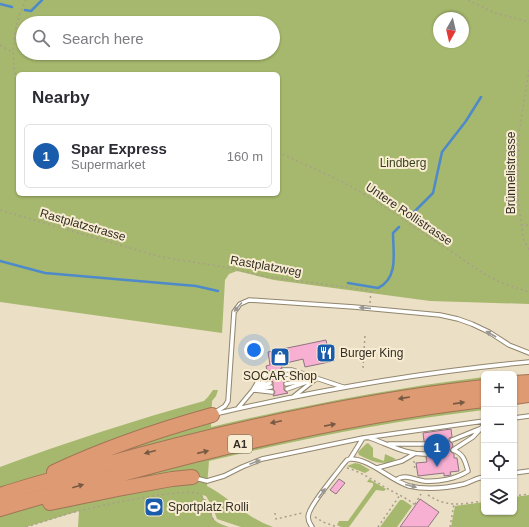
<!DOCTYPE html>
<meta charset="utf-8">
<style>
:root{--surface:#fff;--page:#f7f7f7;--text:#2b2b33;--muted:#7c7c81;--line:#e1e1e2;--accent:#195cac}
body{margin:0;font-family:Helvetica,sans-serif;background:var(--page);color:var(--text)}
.controls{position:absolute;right:12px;bottom:12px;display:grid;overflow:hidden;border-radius:6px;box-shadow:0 1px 3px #0004}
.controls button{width:36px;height:36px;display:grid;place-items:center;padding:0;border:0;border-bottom:1px solid var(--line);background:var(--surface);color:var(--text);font:20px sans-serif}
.compass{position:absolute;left:433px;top:12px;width:36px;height:36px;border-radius:50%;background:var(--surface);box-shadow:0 1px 3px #0004;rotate:188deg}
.you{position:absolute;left:254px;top:350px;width:14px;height:14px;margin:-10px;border:3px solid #fff;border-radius:50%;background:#1a73e8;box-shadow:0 0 0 6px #1a73e833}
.badge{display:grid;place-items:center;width:26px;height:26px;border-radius:50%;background:var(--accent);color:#fff;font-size:13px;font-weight:700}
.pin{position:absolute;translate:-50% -33px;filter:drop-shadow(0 1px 2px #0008)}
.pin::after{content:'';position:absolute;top:21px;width:14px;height:12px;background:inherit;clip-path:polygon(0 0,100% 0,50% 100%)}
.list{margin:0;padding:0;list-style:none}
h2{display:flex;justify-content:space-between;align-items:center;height:52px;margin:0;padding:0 16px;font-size:17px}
h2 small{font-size:13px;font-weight:400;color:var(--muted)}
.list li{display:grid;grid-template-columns:26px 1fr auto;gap:12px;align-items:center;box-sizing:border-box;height:64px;margin:0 8px 8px;padding:0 8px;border:1px solid var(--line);border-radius:6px}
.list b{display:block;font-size:15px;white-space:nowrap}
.list p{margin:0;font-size:13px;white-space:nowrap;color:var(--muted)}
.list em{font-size:13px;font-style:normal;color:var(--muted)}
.icon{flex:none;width:22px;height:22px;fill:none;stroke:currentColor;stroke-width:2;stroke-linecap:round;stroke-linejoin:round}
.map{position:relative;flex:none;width:529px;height:527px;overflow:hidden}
.search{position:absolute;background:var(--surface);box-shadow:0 1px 3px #0004;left:16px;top:16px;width:264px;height:44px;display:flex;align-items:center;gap:10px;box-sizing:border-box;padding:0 14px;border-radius:22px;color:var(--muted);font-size:15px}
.panel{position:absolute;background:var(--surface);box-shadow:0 1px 3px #0004;left:16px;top:72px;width:264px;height:124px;border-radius:6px}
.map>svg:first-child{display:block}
.green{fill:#a6b86d;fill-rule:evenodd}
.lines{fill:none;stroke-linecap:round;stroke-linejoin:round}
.stream{stroke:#4e89ca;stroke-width:2.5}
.building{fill:#f8b0d2;stroke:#8f7480}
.lane-casing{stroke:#91866e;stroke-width:5.5}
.highway-casing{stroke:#a27557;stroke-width:16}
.path{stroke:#a89f8a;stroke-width:1.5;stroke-dasharray:2 3;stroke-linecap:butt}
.lane{stroke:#fff;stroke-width:3.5}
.highway{stroke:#de9a72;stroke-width:14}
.oneway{fill:#9a9792}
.oneway2{fill:#785a44}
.labels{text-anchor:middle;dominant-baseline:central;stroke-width:4;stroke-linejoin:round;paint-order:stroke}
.shield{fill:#f8ecd2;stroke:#6f6859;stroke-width:1}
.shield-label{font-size:11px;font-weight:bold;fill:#342f25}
.park-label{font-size:12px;fill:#39411c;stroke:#f8ecd2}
.street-label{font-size:12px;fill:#342f25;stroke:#f8ecd2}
.poi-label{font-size:12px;fill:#342f25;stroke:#f8ecd2;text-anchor:start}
</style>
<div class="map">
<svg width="529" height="527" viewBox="0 0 529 527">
<rect width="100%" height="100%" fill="#ebdfc5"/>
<path class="green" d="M0 0H529V304L430 301 274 280 237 271 229 274 225 280 222 333 0 302ZM439 18H463V42H439ZM23 23H273V53H23ZM18 74H278V194H18Z
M484 377V410C391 421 300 439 209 461L207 486C230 498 248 519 273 527H241L217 519 213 508 206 496 202 495C203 498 206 501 207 504 215 519 210 521 229 527H78L79 511 26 527H0V467C67 442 135 420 204 401L208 397 213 390H218L216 396 212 401 211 427C302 406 392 388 484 377Z
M368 443 373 448V457L384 461 385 454 396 459C383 467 372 461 359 455L358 452 366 444Z
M355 463 360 464 370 470 365 473 347 466Z
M369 479 386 489 384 491 376 490 349 527H341L337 525 339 521H348L373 486V483L367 482Z
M529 495V527H451L455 506 484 502V512H514V497Z
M400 500H403L412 506 397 527H380Z"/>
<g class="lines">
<path class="stream" d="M0 4 12 7
M25 10 31 11 42 0
M410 216 433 193 442 152 466 121 481 97
M0 261 45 273 196 286 218 291
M348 283 378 288C399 278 393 252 393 233L399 227"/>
</g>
<path class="building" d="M326 340 327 345 330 344 334 361 305 367 303 359 282 364V367L280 370 283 377 282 380 284 382V390L288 393 273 396 275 392 273 389V382L271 380V372L267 370 266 366 270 365 268 352Z
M451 429 452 437 449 438V441L452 443 453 446 450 451 454 454V458H457L459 471 450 472 451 475 444 476V473L418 476 416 463 427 462 426 457 429 454 428 451H425V447L427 444 424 441 423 433Z
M339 479 345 483 336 494 330 490Z
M420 499 439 512 428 527H400Z"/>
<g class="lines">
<g class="lane-casing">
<path id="lane" d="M283 370H292L343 387
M284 374 306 376
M285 379 314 378
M286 384 306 380
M257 386 269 378
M256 388 270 383
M258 389 271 387
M287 389 312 380
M253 390 260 378 268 373
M293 397 317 378
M238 408 253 390 272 392
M214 413 225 406 228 401 234 312 240 304 249 300 354 307 440 315 458 319 472 324 489 332 509 345 529 353
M215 414C318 390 423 372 529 362
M514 418 529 416
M370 438C388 444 406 455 426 454
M452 440 479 429
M389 444H424
M453 450 473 437 484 425
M350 459C369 458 391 481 409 486 426 490 447 488 464 484 471 482 476 478 484 477
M377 468 402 461 414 454
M514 473 529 471
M195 478 207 481 224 476 242 467 262 459 363 438 484 421
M396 480C405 473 414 480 424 481 438 482 456 479 468 471 465 461 464 454 453 450
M312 527C309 523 307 518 309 513 313 501 334 477 342 466L347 460 350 459 363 438"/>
</g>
<g class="highway-casing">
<path id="highway" d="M514 383 529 382
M514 397 529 395
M54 472C105 448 158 430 212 415
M0 495C33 484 66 476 99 466 225 431 354 401 484 387
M50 503 118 489 172 479 192 477
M0 509C159 462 319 419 484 400"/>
</g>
<path class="path" d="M468 0 495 13 529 22
M0 45 12 52
M529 70 519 133 518 198 523 238 529 250
M18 84C9 57 13 25 26 0
M278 152 345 183 379 203 483 273 502 283 529 292
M0 210 161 257 230 268 268 277 368 290
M521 225H529
M370 303 371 290
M363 368 365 335
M414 461 415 471
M347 468C362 472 374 481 388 489 397 494 407 498 415 505
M428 495C448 508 461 504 484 501
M514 496 529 494
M415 504 421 494
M275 513 276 519 302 513
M315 517 323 522 337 527
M26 527C44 522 61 515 79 511 98 506 185 487 199 494 207 498 210 512 213 520
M378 527 400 495
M450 527 454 504"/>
<use href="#lane" class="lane"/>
<use href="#highway" class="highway"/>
</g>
<defs><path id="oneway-solid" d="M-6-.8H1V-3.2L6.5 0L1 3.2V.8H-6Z"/></defs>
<g class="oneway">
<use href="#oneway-solid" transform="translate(238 307) rotate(131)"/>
<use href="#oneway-solid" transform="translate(365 308) rotate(-175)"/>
<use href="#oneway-solid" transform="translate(491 334) rotate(-150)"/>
<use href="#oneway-solid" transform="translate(255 462) rotate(-21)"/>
<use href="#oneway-solid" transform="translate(411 486) rotate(14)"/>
<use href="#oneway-solid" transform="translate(322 493) rotate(-54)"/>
</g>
<g class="oneway2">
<use href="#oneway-solid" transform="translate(404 398) rotate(171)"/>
<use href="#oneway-solid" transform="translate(459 403) rotate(-8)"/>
<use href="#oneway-solid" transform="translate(276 422) rotate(168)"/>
<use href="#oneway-solid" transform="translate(330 425) rotate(-11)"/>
<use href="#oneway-solid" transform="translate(150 452) rotate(165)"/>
<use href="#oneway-solid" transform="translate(203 452) rotate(-13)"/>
<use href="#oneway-solid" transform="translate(78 486) rotate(-16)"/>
</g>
<defs>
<g id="restaurant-square" transform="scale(1)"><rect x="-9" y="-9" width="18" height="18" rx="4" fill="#195cac" stroke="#f8ecd2"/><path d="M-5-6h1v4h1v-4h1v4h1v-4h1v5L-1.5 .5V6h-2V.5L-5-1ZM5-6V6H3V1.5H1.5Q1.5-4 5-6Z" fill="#fff"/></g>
<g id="shop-square" transform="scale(1)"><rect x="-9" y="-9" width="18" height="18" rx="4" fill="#195cac" stroke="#f8ecd2"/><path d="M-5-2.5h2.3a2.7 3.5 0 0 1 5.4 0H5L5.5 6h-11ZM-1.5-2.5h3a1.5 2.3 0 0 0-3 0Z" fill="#fff"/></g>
<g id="stadium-square" transform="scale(1)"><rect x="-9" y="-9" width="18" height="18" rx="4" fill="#195cac" stroke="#f8ecd2"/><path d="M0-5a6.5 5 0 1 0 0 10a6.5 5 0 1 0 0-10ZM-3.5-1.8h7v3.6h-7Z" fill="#fff"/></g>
</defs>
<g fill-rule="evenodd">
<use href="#restaurant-square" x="326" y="353"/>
<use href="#shop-square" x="280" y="357"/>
<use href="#stadium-square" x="154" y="507"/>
</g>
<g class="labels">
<rect class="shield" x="228" y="435" width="24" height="18" rx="3"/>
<g class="shield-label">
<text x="240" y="444">A1</text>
</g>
<g class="park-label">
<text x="403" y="163">Lindberg</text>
</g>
<g class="street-label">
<text transform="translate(511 173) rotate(-90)">Brünnelistrasse</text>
<text transform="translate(409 214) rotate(34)">Untere Rollistrasse</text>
<text transform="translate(83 225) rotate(16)">Rastplatzstrasse</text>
<text transform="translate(266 266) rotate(10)">Rastplatzweg</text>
</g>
<g class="poi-label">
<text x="340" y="353">Burger King</text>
<text x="280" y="376" text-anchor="middle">SOCAR Shop</text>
<text x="168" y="507">Sportplatz Rolli</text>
</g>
</g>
</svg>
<div class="controls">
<button>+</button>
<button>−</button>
<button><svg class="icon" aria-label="locate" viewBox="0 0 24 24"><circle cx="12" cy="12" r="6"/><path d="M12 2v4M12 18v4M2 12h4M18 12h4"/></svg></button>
<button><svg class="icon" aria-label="layers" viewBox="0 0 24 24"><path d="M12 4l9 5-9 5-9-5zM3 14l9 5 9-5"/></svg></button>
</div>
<svg class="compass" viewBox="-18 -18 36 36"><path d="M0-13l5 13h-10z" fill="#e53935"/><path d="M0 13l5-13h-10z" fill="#7c7c81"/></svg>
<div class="you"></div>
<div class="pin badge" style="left:437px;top:467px">1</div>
<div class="search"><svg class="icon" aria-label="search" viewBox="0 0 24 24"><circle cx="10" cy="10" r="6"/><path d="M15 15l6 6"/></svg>Search here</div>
<section class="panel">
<h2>Nearby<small></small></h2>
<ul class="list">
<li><span class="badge">1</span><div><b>Spar Express</b><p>Supermarket</p></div><em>160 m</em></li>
</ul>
</section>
</div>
